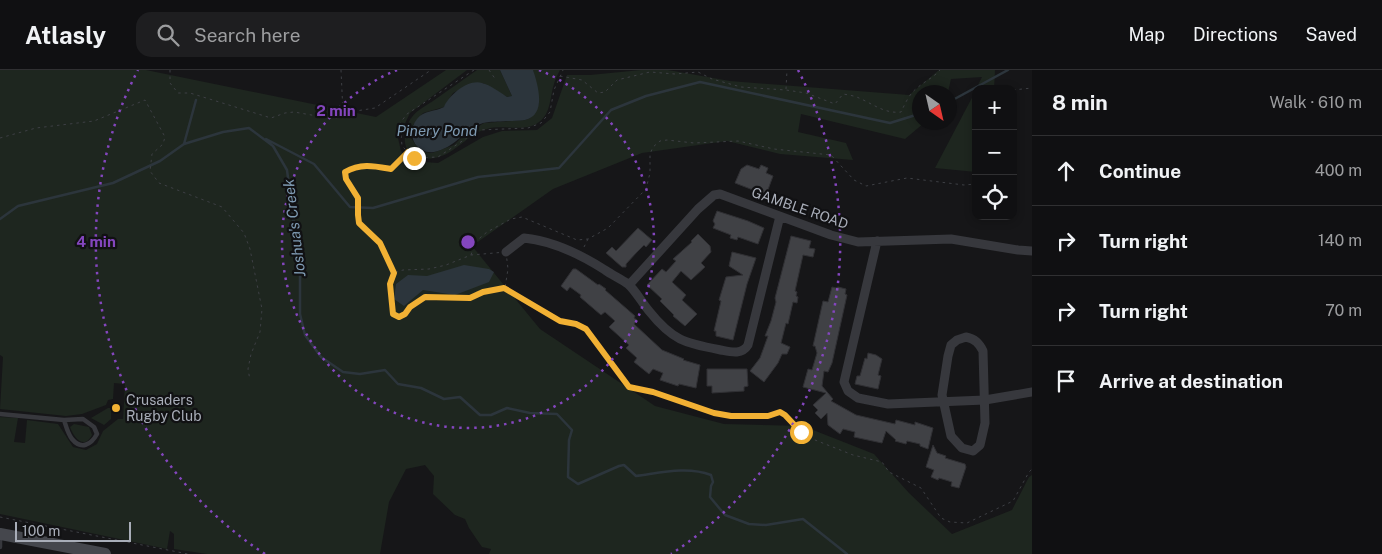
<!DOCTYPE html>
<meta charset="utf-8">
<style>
:root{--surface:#101012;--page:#1e1e20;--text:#f1f3f6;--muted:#9c9d9f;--line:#303032}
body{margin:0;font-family:"Public Sans",sans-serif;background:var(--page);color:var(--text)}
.controls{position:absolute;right:15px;top:15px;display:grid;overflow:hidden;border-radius:10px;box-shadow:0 2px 8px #0003}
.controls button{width:45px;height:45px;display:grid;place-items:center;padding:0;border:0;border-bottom:1px solid var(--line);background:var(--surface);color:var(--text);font:25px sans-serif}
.compass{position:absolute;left:912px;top:15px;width:45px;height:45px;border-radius:50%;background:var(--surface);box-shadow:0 2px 8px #0003;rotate:146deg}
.scale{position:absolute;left:15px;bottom:12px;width:116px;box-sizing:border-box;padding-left:5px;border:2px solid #a8adb8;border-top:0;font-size:14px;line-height:18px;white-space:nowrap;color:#a8adb8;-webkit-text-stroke:4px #111113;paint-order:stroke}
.stop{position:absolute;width:15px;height:15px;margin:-11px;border:4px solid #f2b134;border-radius:50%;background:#fff}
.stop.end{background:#f2b134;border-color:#fff;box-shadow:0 1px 5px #0008}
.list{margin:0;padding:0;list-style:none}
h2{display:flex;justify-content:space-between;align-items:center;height:65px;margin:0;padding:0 20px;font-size:21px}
h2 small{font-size:16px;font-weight:400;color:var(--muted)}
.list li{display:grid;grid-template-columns:32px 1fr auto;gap:15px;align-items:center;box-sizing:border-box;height:70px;padding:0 20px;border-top:1px solid var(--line)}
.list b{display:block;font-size:19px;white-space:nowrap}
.list em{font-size:16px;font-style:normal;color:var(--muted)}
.icon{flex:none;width:28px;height:28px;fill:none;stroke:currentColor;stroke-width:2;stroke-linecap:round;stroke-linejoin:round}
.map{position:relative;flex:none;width:1032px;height:484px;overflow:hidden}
header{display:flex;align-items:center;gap:30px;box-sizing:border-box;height:70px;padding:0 25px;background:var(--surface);border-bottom:1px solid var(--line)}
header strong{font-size:24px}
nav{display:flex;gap:28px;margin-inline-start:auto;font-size:18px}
.search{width:350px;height:45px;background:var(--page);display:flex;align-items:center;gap:12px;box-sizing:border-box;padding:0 18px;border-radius:15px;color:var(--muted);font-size:19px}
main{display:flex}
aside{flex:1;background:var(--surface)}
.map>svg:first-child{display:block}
.green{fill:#1e261f}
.water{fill:#2c353c}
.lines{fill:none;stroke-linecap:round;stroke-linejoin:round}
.stream{stroke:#2c353c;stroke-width:2.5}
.building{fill:#404145;stroke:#303034}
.path{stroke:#3d3f44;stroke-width:1;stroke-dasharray:2.5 4;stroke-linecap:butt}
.service{stroke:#37383d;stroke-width:4.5}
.minor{stroke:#37383d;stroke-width:9}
.secondary{stroke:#45474d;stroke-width:12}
.route{stroke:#f2b134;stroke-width:6}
.ring{fill:none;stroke:#8446be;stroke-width:2.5;stroke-dasharray:2.5 5}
.poi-dot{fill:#f2b134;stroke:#111113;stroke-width:2}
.labels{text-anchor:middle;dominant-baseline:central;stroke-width:4.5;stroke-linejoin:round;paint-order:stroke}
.street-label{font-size:14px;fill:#a8adb8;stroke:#111113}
.poi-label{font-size:14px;fill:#a8adb8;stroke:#111113;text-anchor:start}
.water-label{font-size:15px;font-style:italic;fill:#7f9bb3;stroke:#111113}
.centre{fill:#8446be;stroke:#111113;stroke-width:2.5}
.ring-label{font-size:15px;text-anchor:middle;font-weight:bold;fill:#8446be;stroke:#111113;stroke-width:4.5;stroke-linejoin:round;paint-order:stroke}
</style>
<header>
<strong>Atlasly</strong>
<div class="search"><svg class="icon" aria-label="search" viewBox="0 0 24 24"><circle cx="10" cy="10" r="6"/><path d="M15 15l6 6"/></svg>Search here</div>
<nav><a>Map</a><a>Directions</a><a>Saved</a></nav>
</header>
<main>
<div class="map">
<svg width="1032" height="484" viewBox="0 0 1032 484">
<rect width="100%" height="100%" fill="#161618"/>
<path class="green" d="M0 0H146L376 47 446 0H467L410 43 398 68 401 81 410 91 438 93 483 67 502 61 537 60 552 48 567 5H590L641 0H668L730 11 909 25 939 0H995L994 19H976L982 7 951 9 948 22H919V52L924 53 905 69 801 44 798 62 846 73 853 90 780 84 727 71 642 83 553 119 472 176 540 259 655 336 724 354 803 356 874 384 909 423 952 464 1012 440 1029 407 1032 405V484H489L491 479 482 477 469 458 465 449 455 445 433 424 434 406 425 395 406 399 389 432 380 484H207L174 479V464L170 461 167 479 0 444V347L18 348 14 372 25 373 27 350 58 354 73 377 86 380 97 374 103 361 118 349H123L125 314 114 313 113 329 108 330 106 335 82 344 66 346 0 339 3 287 0 285Z
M477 0H500L512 26 507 27 483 13 470 14 453 23 444 37 423 43 413 55 411 68 418 78 424 82 432 83 454 75 465 64 484 53 525 50 530 48 539 33 533 0H560C558 4 555 9 554 14 550 26 551 44 539 52 525 63 503 54 487 59 467 64 455 85 434 88 426 90 412 88 407 79 402 70 406 54 412 47 417 40 427 35 433 31 448 20 463 10 477 0Z
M976 20V102L935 98Z
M108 338H111V349L104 355 91 348Z
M74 354 89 357 92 365C84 380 74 368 70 357Z"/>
<path class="water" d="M500 0H533C538 15 547 45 525 50 519 51 512 51 506 51 499 52 491 51 483 53 465 59 455 78 434 82 416 85 405 64 417 49 424 40 435 42 444 37 449 25 468 9 482 13 490 15 500 22 507 27L512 26Z
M464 195 489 199 494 202 489 212 455 225 423 220 404 236 394 229 396 214 408 205 427 206Z"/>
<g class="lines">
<path class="stream" d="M949 32 1008 0
M266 69 314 94 350 137 373 138 478 107 559 98 611 40 646 26 700 12 890 53 919 44
M184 74 196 30
M0 149 18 136 113 113 160 91 184 74 223 62 249 58 273 76 287 100 300 202V244L305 265 321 287 343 302 360 304 385 300 398 314 421 318 444 329 460 327 480 345H491L507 338 530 343 557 344 572 360 569 370 568 407 578 414 619 396 624 395 636 406C660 403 687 396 711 405L713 412 711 416 710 427 725 445 749 454 766 455 803 449 847 484"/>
</g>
<path class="building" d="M747 95 759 99 761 95 768 98 766 103 773 106 766 125 735 113 741 99Z
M717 141 748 151 764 158 758 174 738 167 737 170 730 168 731 165 713 158 715 154 713 151Z
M638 158 652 170 646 177 644 175 637 182 626 194V197H622L606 183 612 177 616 181Z
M698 164 710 176 711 182 701 193 705 197 691 210 681 201 672 212 686 225 682 230 697 244 685 256 673 246 674 245 660 231 662 229 647 215 662 199 666 202 676 191 673 189 692 172 691 171Z
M791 166 811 171 809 178 815 179 813 187 803 185 795 221 797 222 796 226 798 227 797 233 793 232 788 254 786 253 781 273 790 277 787 284H782L778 293 764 312 750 301 760 288 768 266H765L771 251 776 232 775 228Z
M732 182 756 188 747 214 733 270 716 266V261H714L721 231 719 230 726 207 743 205 729 196Z
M573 199H576L598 215 599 214 606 219 605 220 635 246 634 248 637 250 634 254 662 280 684 289 683 290 700 295 696 318 679 314 678 316 660 310 663 303 653 299 649 304 634 292 637 288 626 278 629 275 609 257 615 251 605 242 601 245 580 227 581 225 570 217 567 221 561 216Z
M832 217 836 218 838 217 846 219 845 224 847 225 832 293 828 302 824 301 822 316 833 329 831 331 856 345 895 354 896 350 915 355V352L933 358 928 379 920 376V374L907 371 906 374 895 371 896 370 886 361 882 373 854 367 855 362 843 359 840 364 828 355 827 343 821 349 815 343 818 340 813 335 826 323 803 317 808 299 812 300 817 283 815 276H813L823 231 828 232Z
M868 283 876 285 882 289 878 305 881 306 878 319 855 314 857 306H860L865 288 867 289Z
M707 299H747L748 316 744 317V321L712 323V316H707Z
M933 375 937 383 946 386 945 388 965 394 966 397 959 418 951 416 952 412 939 408 938 410 931 407 934 400 926 397Z"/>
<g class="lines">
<path class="path" d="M170 0V13L178 23H190L271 48 285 43 294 42 329 48H337L343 43 375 38 431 0
M341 0 343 43
M474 0 407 44 400 53 402 76 414 88 438 87 479 60 528 58 541 53 550 42 554 20 563 0
M489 0 496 10
M560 6 582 10 598 23 605 22 617 10 650 2 675 4 698 2 712 9 741 17 786 20 806 23 835 34 843 24C849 25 855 26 859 28 873 34 885 44 901 42 905 34 909 24 917 18 925 11 933 8 940 0
M786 19 787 0
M1013 20 1032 18
M0 68 36 58 94 51 145 30 165 67 163 74 152 84 150 101 159 113 222 137 244 163 250 179 262 239 260 262 251 284 248 299 250 310
M584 177 588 169
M506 182 508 199 505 218 483 222 470 228 425 227 410 237 405 244 399 247 393 244 390 214 394 203 403 200 429 199 446 195 471 185Z
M471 185 475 172 487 162 511 149 522 147 577 170 588 169 608 158 646 119 650 103V84L653 77 660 71 667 70 694 73 738 71 774 79 831 85 854 110 866 116 907 108 964 115 976 114
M394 202 380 173 359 153 358 145V129L346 109 345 102C361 93 374 96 391 99L407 83
M505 218 560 251 576 254 586 259 629 317 653 322 714 343 731 345 768 346 780 343 785 345 801 362 815 370 853 385 882 392 889 402 921 418 941 448 950 452 967 453 1013 431 1029 402 1032 399
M0 447 188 484"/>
<path class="service" d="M0 344 64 350 83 349 94 357 97 364C91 375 81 380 72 369 68 364 66 356 64 350
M0 477V465"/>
<path class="minor" d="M877 171 844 312 848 321 858 328 888 334 985 330 1032 322
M506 182 524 168C554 171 580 184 605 200 612 205 621 209 628 214 636 221 642 233 649 241 673 271 685 273 721 280 731 282 742 285 748 275L780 146
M629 215 698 139 714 125 720 124 831 165 858 172 951 169 1018 180 1032 181
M966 267C975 269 979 273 983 281L985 353 980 375 973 381 962 378 951 366 942 325 948 286 951 275 957 270Z"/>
<path class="secondary" d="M0 464 105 484"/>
</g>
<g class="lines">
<path class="route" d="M414 88 408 82 391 99C374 96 361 93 345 102L346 109 358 128V145L359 153 380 173 394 203 390 214 393 244 399 247 405 244 410 237 425 227 470 228 483 222 504 218 560 251 576 254 586 259 629 317 653 322 714 343 731 346H768L780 342 785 345 801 362"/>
</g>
<g class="ring">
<path d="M539 0A186 186 0 1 1 397 0"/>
<path d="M265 484A372 372 0 0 1 138 0M798 0A372 372 0 0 1 671 484"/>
</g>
<circle class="poi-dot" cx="116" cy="338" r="5"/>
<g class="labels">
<g class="street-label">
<text transform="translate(800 138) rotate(19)">GAMBLE ROAD</text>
</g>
<g class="poi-label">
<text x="126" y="330">Crusaders<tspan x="126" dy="16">Rugby Club</tspan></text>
</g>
<g class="water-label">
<text x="437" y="60">Pinery Pond</text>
<text transform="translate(294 158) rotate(-97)">Joshua's Creek</text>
</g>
</g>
<circle cx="468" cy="172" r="8" class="centre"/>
<g class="ring-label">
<text x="336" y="46">2 min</text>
<text x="96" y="177">4 min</text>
</g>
</svg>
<div class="controls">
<button>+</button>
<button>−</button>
<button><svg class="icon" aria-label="locate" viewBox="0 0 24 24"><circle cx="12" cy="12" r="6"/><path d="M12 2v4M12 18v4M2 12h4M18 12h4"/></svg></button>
</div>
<svg class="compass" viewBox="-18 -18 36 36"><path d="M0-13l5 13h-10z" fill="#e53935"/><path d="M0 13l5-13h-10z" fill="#9c9d9f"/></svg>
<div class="scale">100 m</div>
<div class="stop" style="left:801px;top:362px"></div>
<div class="stop end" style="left:414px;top:88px"></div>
</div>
<aside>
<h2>8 min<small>Walk · 610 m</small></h2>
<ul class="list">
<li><svg class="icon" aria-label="ahead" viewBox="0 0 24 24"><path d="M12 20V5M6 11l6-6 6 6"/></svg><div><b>Continue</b></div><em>400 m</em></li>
<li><svg class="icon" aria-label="right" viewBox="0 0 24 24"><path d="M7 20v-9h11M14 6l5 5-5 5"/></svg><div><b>Turn right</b></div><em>140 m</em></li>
<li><svg class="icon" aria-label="right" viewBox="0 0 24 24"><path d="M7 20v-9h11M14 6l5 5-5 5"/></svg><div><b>Turn right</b></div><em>70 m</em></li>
<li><svg class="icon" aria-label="arrive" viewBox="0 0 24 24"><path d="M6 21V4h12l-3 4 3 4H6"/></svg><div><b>Arrive at destination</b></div></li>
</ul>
</aside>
</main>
